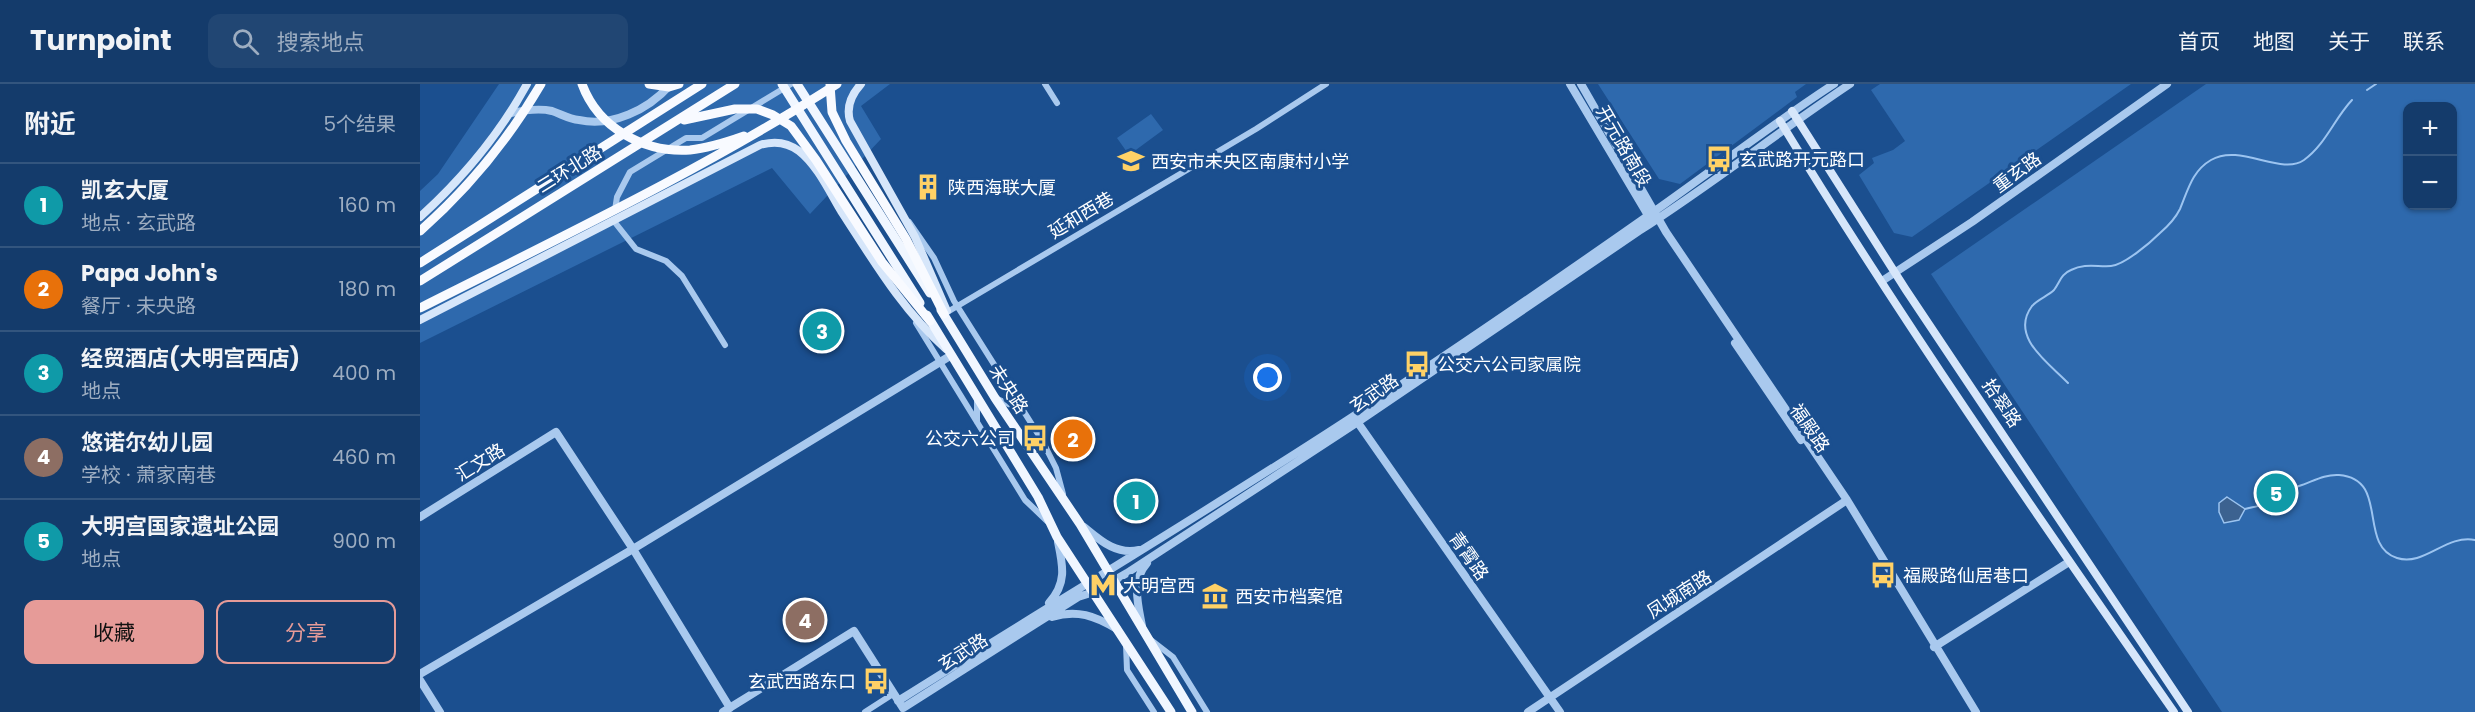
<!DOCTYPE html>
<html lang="zh">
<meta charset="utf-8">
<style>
:root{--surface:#143b6b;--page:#214673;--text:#f1f3f6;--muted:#9dadc1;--line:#33557e;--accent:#e69b98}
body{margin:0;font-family:Poppins,"Noto Sans SC",sans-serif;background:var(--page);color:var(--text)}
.controls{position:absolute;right:18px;top:18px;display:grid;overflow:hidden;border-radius:12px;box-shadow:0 2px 4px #0004}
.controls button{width:54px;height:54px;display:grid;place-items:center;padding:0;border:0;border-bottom:2px solid var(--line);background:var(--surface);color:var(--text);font:30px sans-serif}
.you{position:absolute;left:848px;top:294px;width:21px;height:21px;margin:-15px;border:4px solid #fff;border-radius:50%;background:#1a73e8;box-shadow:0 0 0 9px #1a73e833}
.badge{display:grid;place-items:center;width:39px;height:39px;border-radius:50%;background:var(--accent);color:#fff;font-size:20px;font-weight:700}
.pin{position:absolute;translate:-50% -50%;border:3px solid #fff;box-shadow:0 2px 6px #0006}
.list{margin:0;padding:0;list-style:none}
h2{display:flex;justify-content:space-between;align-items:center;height:78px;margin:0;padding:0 24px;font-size:26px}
h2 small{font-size:20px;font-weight:400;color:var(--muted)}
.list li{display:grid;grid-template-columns:39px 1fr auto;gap:18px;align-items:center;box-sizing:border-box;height:84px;padding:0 24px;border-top:2px solid var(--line)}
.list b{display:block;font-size:22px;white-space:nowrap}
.list p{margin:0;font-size:20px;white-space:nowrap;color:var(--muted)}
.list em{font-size:20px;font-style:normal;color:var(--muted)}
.actions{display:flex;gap:12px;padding:18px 24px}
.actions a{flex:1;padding:14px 0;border:2px solid var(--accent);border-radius:12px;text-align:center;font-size:21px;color:var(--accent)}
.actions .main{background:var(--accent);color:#111}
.icon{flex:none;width:33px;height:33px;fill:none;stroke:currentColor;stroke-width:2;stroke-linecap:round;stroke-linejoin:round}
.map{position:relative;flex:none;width:2055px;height:628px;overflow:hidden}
header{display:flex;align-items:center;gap:36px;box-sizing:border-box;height:84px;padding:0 30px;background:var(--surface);border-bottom:2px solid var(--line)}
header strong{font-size:28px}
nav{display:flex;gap:33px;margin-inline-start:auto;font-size:21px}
.search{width:420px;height:54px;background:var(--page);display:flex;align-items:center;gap:15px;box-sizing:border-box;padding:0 21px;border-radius:12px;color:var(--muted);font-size:22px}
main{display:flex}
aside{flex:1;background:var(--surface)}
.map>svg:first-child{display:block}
.green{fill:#2e69ad;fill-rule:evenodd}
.water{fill:#3c6290;stroke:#9cc4f0;stroke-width:1.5}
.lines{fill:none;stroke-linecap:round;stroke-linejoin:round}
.stream{stroke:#9cc4f0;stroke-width:2}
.minor{stroke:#a9c9ee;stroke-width:6}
.tertiary{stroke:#a9c9ee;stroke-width:8}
.secondary{stroke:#d6e6fa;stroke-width:8}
.primary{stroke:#f0f6ff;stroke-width:9}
.trunk{stroke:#f8faff;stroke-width:9}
.labels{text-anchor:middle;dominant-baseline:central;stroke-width:6;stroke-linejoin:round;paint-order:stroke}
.street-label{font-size:18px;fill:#fff;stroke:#1b4f8f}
.poi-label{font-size:18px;fill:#fff;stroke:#1b4f8f;text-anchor:start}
</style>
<header>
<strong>Turnpoint</strong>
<div class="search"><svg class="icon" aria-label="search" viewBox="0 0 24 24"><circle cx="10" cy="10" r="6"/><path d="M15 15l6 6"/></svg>搜索地点</div>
<nav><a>首页</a><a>地图</a><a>关于</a><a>联系</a></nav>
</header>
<main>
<aside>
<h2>附近<small>5个结果</small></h2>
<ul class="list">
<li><span class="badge" style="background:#0f9aa8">1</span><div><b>凯玄大厦</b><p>地点 · 玄武路</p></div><em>160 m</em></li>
<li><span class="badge" style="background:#e8710a">2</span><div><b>Papa John's</b><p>餐厅 · 未央路</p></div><em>180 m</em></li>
<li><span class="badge" style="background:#0f9aa8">3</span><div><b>经贸酒店(大明宫西店)</b><p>地点</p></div><em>400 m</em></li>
<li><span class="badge" style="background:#8d6e63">4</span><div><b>悠诺尔幼儿园</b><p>学校 · 萧家南巷</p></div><em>460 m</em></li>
<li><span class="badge" style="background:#0f9aa8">5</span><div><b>大明宫国家遗址公园</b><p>地点</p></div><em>900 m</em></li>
</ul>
<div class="actions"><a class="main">收藏</a><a>分享</a></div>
</aside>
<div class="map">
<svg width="2055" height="628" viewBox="0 0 2055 628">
<rect width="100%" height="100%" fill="#1b4f8f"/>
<path class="green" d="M79 0H470L441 22 461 55 390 130 352 84 0 259V107L18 90Z
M1178 0H1386L1375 8 1377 13 1260 100 1239 95Z
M1460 0H1711L1492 153 1474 149 1439 91 1454 79 1452 74 1473 66 1485 57 1451 6Z
M1786 0H2055V628H1802L1511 190ZM1988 22H2032V122H1988Z
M731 30 743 46 709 71 697 54Z"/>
<path class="water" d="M1807 413 1825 425 1819 436 1804 439 1799 428V419Z"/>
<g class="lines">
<path class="stream" d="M1947 6 1956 0
M1648 299C1629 279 1589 253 1612 222 1618 215 1628 212 1634 206 1640 198 1641 190 1651 186 1665 179 1677 183 1691 182 1704 181 1730 159 1740 149 1747 143 1756 133 1760 125 1768 106 1772 87 1791 76 1820 59 1861 92 1884 76 1906 60 1914 35 1932 16
M1825 425C1831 423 1838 423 1843 420 1848 417 1852 412 1857 409 1864 405 1872 405 1879 402 1892 398 1904 390 1919 391 1970 395 1937 461 1977 474 2004 483 2026 450 2055 456"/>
<path class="minor" d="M625 0 637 19
M195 126 197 113 210 88 266 54H282L371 0
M193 136 216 165 246 177 262 192 305 261
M489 138 514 174 534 217 623 358 636 384 643 410
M524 230 836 45 906 0
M496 239 605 416 627 437
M575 314 602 326
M557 338V315
M731 556 753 573 787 628
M706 561 707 586 734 628
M445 628 473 610"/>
<path class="tertiary" d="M1150 0 1229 133
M1161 0 1246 148 1427 416 1556 628
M91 29C105 26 119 24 132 27 141 30 149 35 159 36 192 43 228 26 250 1
M1462 197 1552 138 1747 0
M1315 259 1381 356
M936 336 1140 628
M0 433 136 348 213 465 310 624
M664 443C681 457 696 471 719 466
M629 519C647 499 643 482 638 458
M632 533C657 525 675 532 697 545
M722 542C718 520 711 497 727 479
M1514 563 1649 478
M0 590 213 465 530 272
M0 596 20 628
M478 617C629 522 782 431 932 333 1035 266 1138 195 1239 124 1297 83 1354 39 1414 0
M303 628 434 547 483 624 658 513 674 508 707 489 938 338 1219 147C1291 101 1358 48 1430 0
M1108 628 1427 416"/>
<path class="secondary" d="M441 0C431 11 426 23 430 37L495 153 527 227
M1372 27 1486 206 1768 628
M1360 37C1483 239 1619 434 1754 628
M0 133C43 94 79 51 107 0
M0 236 340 61C353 57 367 58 379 67 397 81 409 107 421 127 453 176 482 226 526 265"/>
<path class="primary" d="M362 0 500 219
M377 0 510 209
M521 226 575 314 660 440 772 628
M507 231 618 413 637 453 751 628"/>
<path class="trunk" d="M162 0C178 44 224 69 270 66 289 64 307 58 324 52
M229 0 249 3 259 0
M410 1 412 28 426 57 486 155 524 230
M264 36 315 25H337L353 31 371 42 396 76 462 178 510 237
M0 147C49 104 88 56 121 0
M0 179 282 0
M0 197 315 0
M0 224C141 153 284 85 417 0"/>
</g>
<defs>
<g id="bus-bare" transform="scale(2.07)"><path d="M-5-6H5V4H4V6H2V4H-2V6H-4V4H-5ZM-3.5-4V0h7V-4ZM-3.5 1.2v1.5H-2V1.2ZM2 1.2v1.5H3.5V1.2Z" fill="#ffd166" stroke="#1b4f8f" stroke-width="2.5" paint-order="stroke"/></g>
<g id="school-bare" transform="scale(2.07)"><path d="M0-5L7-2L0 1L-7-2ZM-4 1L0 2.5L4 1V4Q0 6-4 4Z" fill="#ffd166" stroke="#1b4f8f" stroke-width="2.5" paint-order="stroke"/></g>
<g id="building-bare" transform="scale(2.07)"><path d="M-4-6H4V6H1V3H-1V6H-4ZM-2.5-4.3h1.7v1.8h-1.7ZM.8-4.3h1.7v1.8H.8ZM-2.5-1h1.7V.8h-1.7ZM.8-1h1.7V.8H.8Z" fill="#ffd166" stroke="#1b4f8f" stroke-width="2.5" paint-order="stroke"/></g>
<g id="metro-bare" transform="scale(2.07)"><path d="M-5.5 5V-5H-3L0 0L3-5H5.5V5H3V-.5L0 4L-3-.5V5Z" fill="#ffd166" stroke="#1b4f8f" stroke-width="2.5" paint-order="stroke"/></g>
<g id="museum-bare" transform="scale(2.07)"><path d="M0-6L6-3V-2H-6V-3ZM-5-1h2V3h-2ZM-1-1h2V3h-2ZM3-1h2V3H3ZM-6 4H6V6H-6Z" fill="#ffd166" stroke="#1b4f8f" stroke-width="2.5" paint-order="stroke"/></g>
</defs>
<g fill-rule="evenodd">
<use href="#bus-bare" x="1299" y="75"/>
<use href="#school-bare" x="711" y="77"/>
<use href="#building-bare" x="508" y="103"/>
<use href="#bus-bare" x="997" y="280"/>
<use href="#bus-bare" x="615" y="354"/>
<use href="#bus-bare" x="1463" y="491"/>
<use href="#metro-bare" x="683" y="501"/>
<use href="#museum-bare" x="795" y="512"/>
<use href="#bus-bare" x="456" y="597"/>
</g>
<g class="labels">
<g class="street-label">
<text transform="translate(1204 62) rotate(60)">开元路南段</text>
<text transform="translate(149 85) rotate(-32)">二环北路</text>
<text transform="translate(1597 88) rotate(-36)">重玄路</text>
<text transform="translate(661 131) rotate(-31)">延和西巷</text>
<text transform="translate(589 305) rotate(57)">未央路</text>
<text transform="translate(954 309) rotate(-34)">玄武路</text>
<text transform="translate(1582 319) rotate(56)">拾翠路</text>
<text transform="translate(1390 344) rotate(55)">福殿路</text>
<text transform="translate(60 378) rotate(-32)">汇文路</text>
<text transform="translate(1049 472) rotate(55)">青霄路</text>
<text transform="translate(1259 510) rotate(-33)">凤城南路</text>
<text transform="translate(543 568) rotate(-32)">玄武路</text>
</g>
<g class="poi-label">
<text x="1319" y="75">玄武路开元路口</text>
<text x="731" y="77">西安市未央区南康村小学</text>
<text x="528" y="103">陕西海联大厦</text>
<text x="1017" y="280">公交六公司家属院</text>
<text x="595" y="354" text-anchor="end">公交六公司</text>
<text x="1483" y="491">福殿路仙居巷口</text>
<text x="703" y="501">大明宫西</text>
<text x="815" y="512">西安市档案馆</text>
<text x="436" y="597" text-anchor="end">玄武西路东口</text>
</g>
</g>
</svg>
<div class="controls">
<button>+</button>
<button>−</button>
</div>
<div class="you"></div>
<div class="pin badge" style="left:716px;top:417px;background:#0f9aa8">1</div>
<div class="pin badge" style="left:653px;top:355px;background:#e8710a">2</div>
<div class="pin badge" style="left:402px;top:247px;background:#0f9aa8">3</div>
<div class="pin badge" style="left:385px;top:536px;background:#8d6e63">4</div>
<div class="pin badge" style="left:1856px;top:409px;background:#0f9aa8">5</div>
</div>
</main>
